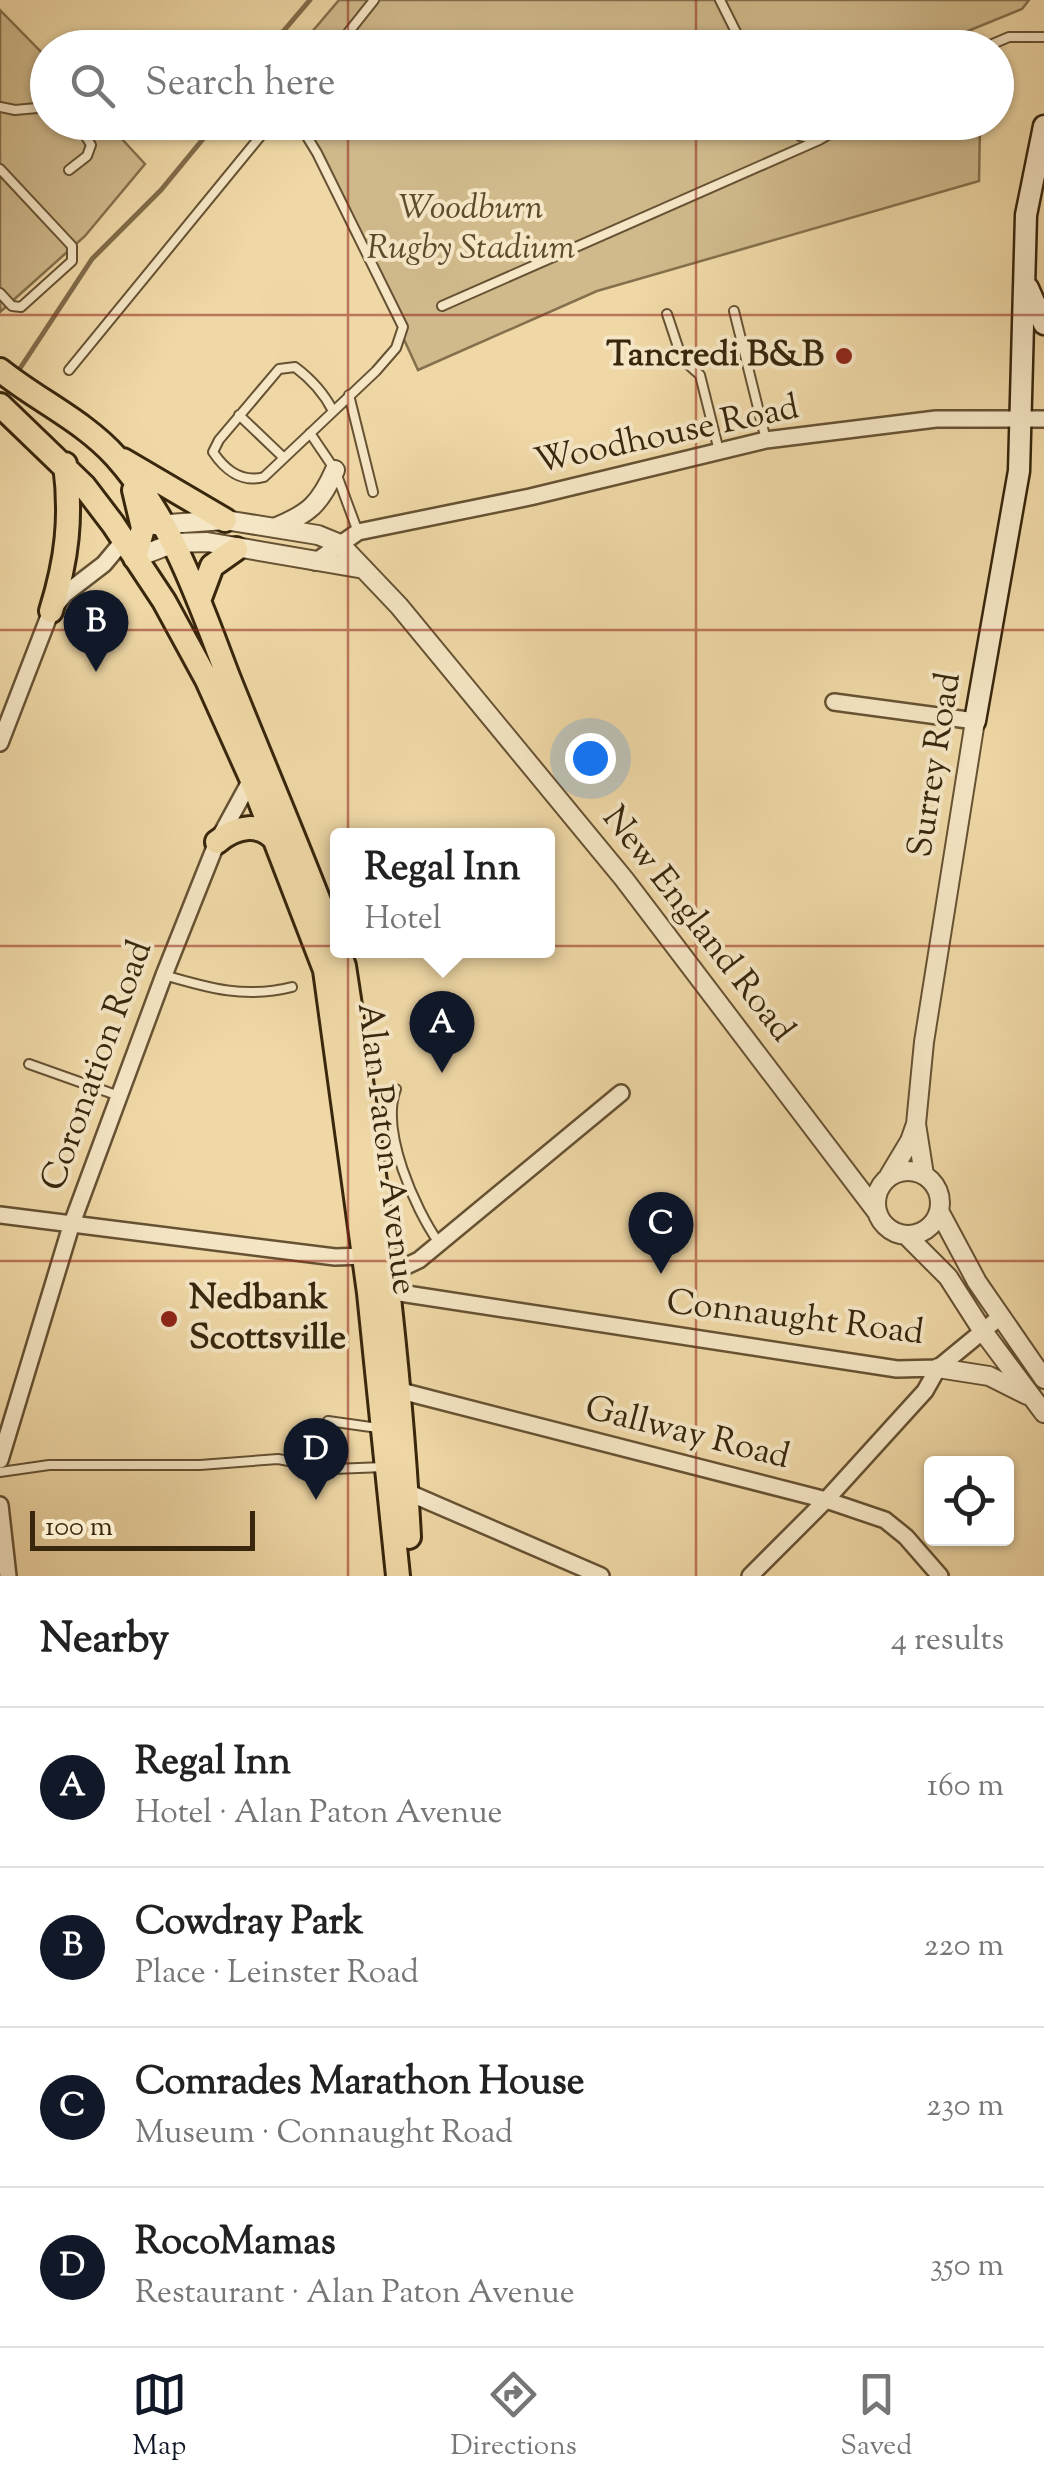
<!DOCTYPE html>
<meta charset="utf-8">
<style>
:root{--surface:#fff;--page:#f6f6f6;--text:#222;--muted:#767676;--line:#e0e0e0;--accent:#111827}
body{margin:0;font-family:"Sorts Mill Goudy",serif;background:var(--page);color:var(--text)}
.controls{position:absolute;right:30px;bottom:30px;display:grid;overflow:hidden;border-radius:10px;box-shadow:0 2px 8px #0004}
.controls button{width:90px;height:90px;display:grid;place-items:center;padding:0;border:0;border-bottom:2px solid var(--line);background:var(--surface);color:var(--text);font:50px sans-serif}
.scale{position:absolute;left:30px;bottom:25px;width:225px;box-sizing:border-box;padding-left:10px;border:5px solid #38260d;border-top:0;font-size:28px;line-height:35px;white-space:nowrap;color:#38260d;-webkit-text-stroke:8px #f5e6c5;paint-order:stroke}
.you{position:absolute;left:590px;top:758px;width:35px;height:35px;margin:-25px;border:8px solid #fff;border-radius:50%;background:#1a73e8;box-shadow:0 0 0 15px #1a73e833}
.badge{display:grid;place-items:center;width:65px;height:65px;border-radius:50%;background:var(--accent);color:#fff;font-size:32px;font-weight:700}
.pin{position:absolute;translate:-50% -82px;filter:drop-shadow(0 2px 5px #0008)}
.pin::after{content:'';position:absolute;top:52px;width:35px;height:30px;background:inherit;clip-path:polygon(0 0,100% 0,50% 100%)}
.popup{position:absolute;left:330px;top:828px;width:225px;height:130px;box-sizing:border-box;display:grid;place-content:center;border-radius:10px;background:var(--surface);filter:drop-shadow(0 2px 8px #0005);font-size:32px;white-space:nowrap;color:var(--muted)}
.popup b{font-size:38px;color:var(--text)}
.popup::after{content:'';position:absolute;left:50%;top:100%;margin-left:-20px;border:20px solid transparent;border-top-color:var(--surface)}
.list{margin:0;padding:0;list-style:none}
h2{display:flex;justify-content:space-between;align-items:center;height:130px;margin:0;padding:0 40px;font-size:42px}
h2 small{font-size:32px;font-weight:400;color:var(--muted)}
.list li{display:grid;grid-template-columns:65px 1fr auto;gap:30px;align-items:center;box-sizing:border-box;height:160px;padding:0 40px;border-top:2px solid var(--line)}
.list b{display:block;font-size:38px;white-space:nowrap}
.list p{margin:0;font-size:32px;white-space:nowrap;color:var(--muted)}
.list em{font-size:32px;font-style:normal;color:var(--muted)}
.icon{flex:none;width:55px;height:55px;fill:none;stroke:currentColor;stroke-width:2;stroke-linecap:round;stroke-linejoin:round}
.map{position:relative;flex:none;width:1044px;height:1576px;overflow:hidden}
.search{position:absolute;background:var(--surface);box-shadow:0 2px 8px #0004;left:30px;right:30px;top:30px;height:110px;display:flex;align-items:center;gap:25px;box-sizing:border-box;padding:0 35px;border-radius:55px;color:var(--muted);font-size:38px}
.sheet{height:770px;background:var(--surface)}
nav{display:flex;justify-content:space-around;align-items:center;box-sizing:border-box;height:140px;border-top:2px solid var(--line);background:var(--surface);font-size:28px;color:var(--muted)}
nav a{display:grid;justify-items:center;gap:5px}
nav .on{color:var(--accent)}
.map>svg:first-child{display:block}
.green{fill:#d0ba8c;stroke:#84704c;stroke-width:2.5}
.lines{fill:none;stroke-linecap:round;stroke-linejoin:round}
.stream{stroke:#816c4a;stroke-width:5}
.service-casing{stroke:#665233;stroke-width:12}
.minor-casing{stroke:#665233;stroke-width:20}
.tertiary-casing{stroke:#665233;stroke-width:22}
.secondary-casing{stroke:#38260d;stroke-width:25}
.primary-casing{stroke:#38260d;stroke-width:28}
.service{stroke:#f5e6c5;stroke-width:8}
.minor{stroke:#f5e6c5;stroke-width:15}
.tertiary{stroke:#f5e6c5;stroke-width:18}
.secondary{stroke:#f5e6c5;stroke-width:20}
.primary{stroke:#efd8a6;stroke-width:22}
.grid{fill:none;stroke:#8f2418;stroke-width:2.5;stroke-opacity:0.55}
.poi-dot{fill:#8f2418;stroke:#f5e6c5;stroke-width:4}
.labels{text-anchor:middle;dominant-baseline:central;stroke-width:8;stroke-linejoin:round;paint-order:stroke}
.park-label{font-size:35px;font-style:italic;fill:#5e4b2d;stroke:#f5e6c5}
.poi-label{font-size:35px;font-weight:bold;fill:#38260d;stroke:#f5e6c5;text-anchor:end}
.street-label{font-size:35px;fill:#38260d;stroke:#f5e6c5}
</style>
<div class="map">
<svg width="1044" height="1576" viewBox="0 0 1044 1576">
<rect width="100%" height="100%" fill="#efd8a6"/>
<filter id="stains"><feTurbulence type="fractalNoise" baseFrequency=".002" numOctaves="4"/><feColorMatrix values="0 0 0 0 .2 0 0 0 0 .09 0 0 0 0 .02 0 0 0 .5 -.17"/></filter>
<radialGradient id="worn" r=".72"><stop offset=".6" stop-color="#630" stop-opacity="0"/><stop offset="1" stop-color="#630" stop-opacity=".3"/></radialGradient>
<path class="green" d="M339 0H1029L1022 9 953 37 957 48H316L311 33Z
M0 10 47 58 48 122 107 123 145 164 85 236 0 312Z
M317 122 980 123 979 181 597 291 418 370 307 127Z"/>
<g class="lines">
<path class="stream" d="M269 48 310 0
M15 376 92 259 161 190 217 122"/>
<g class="service-casing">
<path id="service" d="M720 0 744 48
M336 48 374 0
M983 48 1009 37H1044
M0 107 15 110 48 107
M298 122 317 153 403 327 396 348 376 371 264 477C242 483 225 470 213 452L219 440 279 369 295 367C311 379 324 393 333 411
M784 122 800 136 819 140
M0 169 72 246V261L21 307 12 306 0 293
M69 170 87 156 91 145 77 122
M442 306 819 140 850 122
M734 311 766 440
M667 314 682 359 700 375 719 451
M69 370 272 122
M349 395 373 492
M239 415 284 458
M310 433 335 470 358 532
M164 975C208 988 246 999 292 987
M29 1064 119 1096
M396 1089C380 1131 415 1209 439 1243
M328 1421 378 1428
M306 1464 311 1445
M0 1472 49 1465H200L278 1459 333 1469 384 1467"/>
</g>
<g class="minor-casing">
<path id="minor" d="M315 562 358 532 530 497 766 440 936 419H1044
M834 702 975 721
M0 743 51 611 65 594 104 564 124 540
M0 1215 335 1257 364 1256
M387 1275 419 1260 621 1093
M387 1291 897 1369 938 1368 1000 1317
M397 1390 826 1500 885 1520 906 1537 940 1576
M0 1460 71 1226 164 975 217 842 253 776
M407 1492 601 1576
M0 1505 8 1576
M750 1576 826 1500 925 1391 938 1368"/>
</g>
<g class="tertiary-casing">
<path id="tertiary" d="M155 525 225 520 318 535 340 544 399 606 624 879 877 1212
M274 528C309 514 320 504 335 470
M135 558 174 543 207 542 364 569
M916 1124 924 1175
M876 1203a32 32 0 1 1 64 0a32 32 0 1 1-64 0Z
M889 1176 910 1141 916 1124 924 1042 975 721
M939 1211 977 1282 1044 1379
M907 1236 948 1277 982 1330 1044 1413
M938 1368 989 1376 1027 1395"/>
</g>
<g class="secondary-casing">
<path id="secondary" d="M1028 288 1044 324
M975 721 1019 471 1026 215 1044 126"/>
</g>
<g class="primary-casing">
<path id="primary" d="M0 370C37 400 84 421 116 457 173 521 199 601 229 679 265 769 303 857 337 948
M0 405 84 486 113 524 164 601 207 680 251 778 325 970 369 1293 398 1576
M123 460 225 520
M134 490 143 528 135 558
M200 598 212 566 236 549
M51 611C67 560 72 517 65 464
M217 842C236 826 261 821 277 842
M338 950 344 966C373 1155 399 1346 409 1537"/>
</g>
<use href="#service" class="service"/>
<use href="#minor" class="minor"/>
<use href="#tertiary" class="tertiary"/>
<use href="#secondary" class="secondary"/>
<use href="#primary" class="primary"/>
</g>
<path class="grid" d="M348 0V48M696 0V48M348 122V1576M696 122V1576M0 315H1044M0 630H1044M0 946H1044M0 1261H1044"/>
<g class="poi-dot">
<circle cx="844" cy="356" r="10"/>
<circle cx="169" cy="1319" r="10"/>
</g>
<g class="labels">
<g class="park-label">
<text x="471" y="209">Woodburn<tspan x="471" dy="40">Rugby Stadium</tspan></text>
</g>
<g class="poi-label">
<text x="824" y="356">Tancredi B&amp;B</text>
<text x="189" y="1299" text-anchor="start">Nedbank<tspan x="189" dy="40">Scottsville</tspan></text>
</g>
<g class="street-label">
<text transform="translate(667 436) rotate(-12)">Woodhouse Road</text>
<text transform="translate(936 765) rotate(-81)">Surrey Road</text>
<text transform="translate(697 925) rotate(52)">New England Road</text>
<text transform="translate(98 1066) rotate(-70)">Coronation Road</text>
<text transform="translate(385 1149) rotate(83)">Alan Paton Avenue</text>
<text transform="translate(795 1319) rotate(7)">Connaught Road</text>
<text transform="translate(687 1434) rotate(14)">Gallway Road</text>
</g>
</g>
<rect width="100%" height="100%" filter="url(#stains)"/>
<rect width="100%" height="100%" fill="url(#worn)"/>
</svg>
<div class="controls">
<button><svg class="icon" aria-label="locate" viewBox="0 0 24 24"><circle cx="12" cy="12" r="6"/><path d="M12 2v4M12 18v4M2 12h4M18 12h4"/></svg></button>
</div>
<div class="scale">100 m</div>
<div class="you"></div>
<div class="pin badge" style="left:442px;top:1073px">A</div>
<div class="popup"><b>Regal Inn</b>Hotel</div>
<div class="pin badge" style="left:96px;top:672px">B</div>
<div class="pin badge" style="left:661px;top:1274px">C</div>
<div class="pin badge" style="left:316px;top:1500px">D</div>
<div class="search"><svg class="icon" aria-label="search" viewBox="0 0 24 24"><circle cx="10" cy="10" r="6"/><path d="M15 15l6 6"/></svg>Search here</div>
</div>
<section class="sheet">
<h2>Nearby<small>4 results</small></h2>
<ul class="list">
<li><span class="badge">A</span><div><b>Regal Inn</b><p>Hotel · Alan Paton Avenue</p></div><em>160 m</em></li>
<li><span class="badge">B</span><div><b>Cowdray Park</b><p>Place · Leinster Road</p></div><em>220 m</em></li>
<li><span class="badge">C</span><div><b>Comrades Marathon House</b><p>Museum · Connaught Road</p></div><em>230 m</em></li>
<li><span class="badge">D</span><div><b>RocoMamas</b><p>Restaurant · Alan Paton Avenue</p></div><em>350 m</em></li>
</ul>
</section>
<nav>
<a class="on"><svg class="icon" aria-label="map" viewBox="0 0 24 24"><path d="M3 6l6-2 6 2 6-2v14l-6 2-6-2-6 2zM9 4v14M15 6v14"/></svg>Map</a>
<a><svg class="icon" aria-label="directions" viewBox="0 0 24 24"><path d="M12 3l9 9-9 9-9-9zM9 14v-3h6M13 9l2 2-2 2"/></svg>Directions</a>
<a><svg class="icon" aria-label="saved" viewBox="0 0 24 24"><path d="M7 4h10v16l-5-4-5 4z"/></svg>Saved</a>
</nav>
